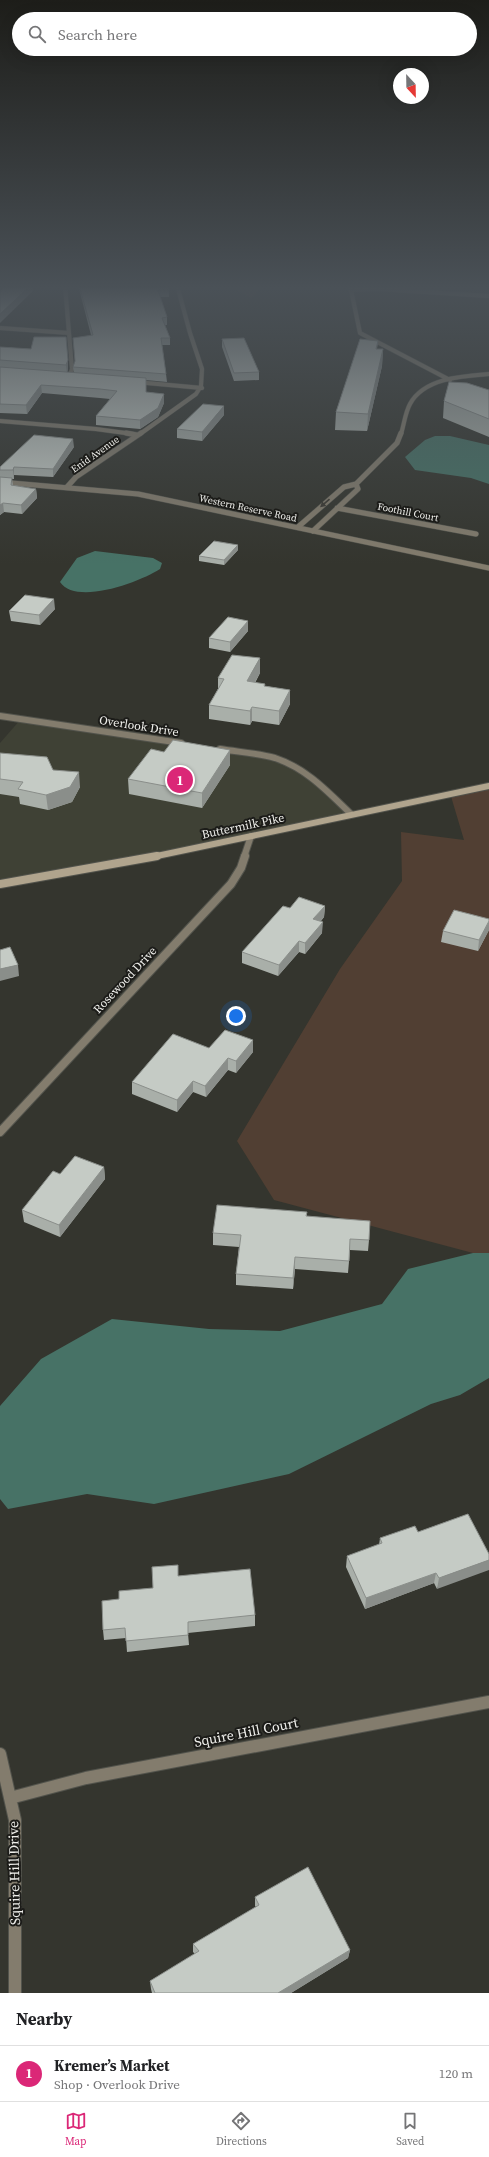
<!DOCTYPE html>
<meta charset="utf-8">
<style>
:root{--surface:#fff;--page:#f6f6f6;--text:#202124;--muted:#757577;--line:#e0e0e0;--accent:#db2777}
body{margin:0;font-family:"Source Serif 4",serif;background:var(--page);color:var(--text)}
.compass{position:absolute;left:393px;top:68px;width:36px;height:36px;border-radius:50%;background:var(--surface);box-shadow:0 4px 16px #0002;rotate:158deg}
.you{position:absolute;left:236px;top:1016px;width:14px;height:14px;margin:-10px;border:3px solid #fff;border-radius:50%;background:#1a73e8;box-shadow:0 0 0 6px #1a73e833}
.badge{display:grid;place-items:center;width:26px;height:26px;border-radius:50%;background:var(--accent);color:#fff;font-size:13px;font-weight:700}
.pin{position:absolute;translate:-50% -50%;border:2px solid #fff;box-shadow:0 1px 4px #0006}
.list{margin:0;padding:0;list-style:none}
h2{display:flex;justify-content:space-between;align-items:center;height:52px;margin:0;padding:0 16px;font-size:17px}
h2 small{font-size:13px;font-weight:400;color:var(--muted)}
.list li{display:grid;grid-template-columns:26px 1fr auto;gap:12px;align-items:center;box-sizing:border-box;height:56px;padding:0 16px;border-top:1px solid var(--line)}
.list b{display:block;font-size:15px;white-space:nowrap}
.list p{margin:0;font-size:13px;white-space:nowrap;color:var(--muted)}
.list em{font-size:13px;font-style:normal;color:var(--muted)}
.icon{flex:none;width:22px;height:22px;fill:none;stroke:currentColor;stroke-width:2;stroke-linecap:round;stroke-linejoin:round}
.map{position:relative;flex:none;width:489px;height:1993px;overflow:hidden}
.search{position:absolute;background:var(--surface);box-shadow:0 4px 16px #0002;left:12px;right:12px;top:12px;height:44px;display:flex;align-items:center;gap:10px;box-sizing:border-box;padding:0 14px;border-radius:22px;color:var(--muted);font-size:15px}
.sheet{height:108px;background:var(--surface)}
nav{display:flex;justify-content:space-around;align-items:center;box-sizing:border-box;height:56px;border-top:1px solid var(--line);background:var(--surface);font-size:11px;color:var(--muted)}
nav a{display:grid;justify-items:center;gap:2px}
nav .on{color:var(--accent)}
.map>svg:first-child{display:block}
.built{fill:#3f4135}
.green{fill:#513f33}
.water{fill:#477266}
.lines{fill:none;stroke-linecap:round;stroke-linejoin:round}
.minor-far4-casing{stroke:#52534c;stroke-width:5}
.minor-far3-casing{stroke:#52534c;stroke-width:6}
.minor-far2-casing{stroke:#52534c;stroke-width:8}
.minor-far1-casing{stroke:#52534c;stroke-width:10}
.minor-casing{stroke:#52534c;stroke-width:14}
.tertiary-casing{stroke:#52534c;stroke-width:6}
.secondary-far1-casing{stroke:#52534c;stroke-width:8}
.secondary-casing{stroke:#52534c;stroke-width:10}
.minor-far4{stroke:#837c6d;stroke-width:4}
.minor-far3{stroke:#837c6d;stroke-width:5}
.minor-far2{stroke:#837c6d;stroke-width:6}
.minor-far1{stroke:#837c6d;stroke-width:8}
.minor{stroke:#837c6d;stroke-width:12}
.tertiary{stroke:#837c6d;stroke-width:5}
.secondary-far1{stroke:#b0a48d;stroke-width:6}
.secondary{stroke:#b0a48d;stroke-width:8}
.wall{fill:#a9afa9}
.shaded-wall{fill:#8a8e8a}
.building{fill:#c5cbc5;stroke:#8a8e8a}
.oneway{fill:#3b3932}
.labels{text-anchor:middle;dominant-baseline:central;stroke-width:4;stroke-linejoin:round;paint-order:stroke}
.far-street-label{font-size:10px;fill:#efefeb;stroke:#1c1c19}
.street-label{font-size:12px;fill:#efefeb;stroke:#1c1c19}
.near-street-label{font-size:14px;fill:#efefeb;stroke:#1c1c19}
</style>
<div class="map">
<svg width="489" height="1993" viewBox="0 0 489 1993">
<rect width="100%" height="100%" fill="#34352e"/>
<path class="built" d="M21 719 270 757 290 764 351 814 251 836 0 884V743Z"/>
<path class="green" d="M228 285H264L251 298Z
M489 786V1253H473L274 1200 237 1141 340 969 402 881 401 832 464 840 450 793Z"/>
<path class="water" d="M435 436H450L489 445V484L471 478 415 470 405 457 425 440Z
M95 551 153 558 162 563 160 569C140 582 76 606 60 582L77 558Z
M473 1253H489V1378L460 1395 431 1404 289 1474 154 1504 87 1494 8 1509 0 1499V1406L41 1359 112 1319 209 1329 280 1331 382 1304 408 1269Z"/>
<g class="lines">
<g class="minor-far4-casing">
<path id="minor-far4" d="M65 285 72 369 69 378
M350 285 360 333 450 380
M351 290 378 289 489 296
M0 328 69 333
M136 382 202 388
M0 421 96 429 133 434
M140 434 196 394 201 386 202 369 190 333 177 285
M401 434C404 425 405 413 410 404 424 378 463 376 489 374"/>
</g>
<g class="minor-far3-casing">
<path id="minor-far3" d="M126 433 137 435
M67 487 76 477 141 433
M337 508 476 534
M298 527 344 487 356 484 397 443 401 433
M313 531 358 489 356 484"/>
</g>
<g class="minor-far2-casing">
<path id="minor-far2" d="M0 716 181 743
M220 749C238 752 257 753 275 758 306 768 328 792 351 814
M244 857 251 836"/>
</g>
<g class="minor-far1-casing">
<path id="minor-far1" d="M0 1132 231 884 241 868 245 856"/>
</g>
<g class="minor-casing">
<path id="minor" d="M0 1754 15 1820V1993
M10 1798 86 1778 489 1702"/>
</g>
<g class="tertiary-casing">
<path id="tertiary" d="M0 482 138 494 489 568"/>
</g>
<g class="secondary-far1-casing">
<path id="secondary-far1" d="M152 857 489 786"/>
</g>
<g class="secondary-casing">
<path id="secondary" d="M0 884 157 856"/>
</g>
<use href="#minor-far4" class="minor-far4"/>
<use href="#minor-far3" class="minor-far3"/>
<use href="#minor-far2" class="minor-far2"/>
<use href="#minor-far1" class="minor-far1"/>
<use href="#minor" class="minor"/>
<use href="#tertiary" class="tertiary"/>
<use href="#secondary-far1" class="secondary-far1"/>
<use href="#secondary" class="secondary"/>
</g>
<path class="wall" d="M78 285H168L169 290V297H160L167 317V325H165L170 338V345H162L166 374 167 382 146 380V392L164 394V403L158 417 140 429 96 425V416L110 399 100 398 42 393 27 414 0 413V347L31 349 66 337 68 369 67 372 74 373 73 367 91 335Z
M222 339 259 372V380L234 381 222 347Z
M378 341 377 349H383L382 366 367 431 335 430 336 412Z
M489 390V437L443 418 444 401Z
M224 415 202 441 177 438V429Z
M74 447 53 477 14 475V479H12L13 485 36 489 37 498 22 514 4 512 0 515V467Z
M238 550 224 565 199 561V556Z
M55 609 40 625 11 621 9 611Z
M248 621V631L230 652 209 648V638Z
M260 673 255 683 265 684V686L290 690V704L279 725 252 721 250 725 209 719V705L218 689V678Z
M230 750V765L202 808 129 794 128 779 164 752Z
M0 753 53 770 80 787 72 802 48 810 20 804 19 797 0 794Z
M325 906 324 917 321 921 322 933 305 954 299 952 278 976 242 963V952L290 908Z
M489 919V930L478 951 441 942 443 931Z
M253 1040V1052L236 1073 228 1070 206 1097 193 1092 177 1112 132 1094V1082L209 1048Z
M104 1167 105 1179 60 1237 24 1222 22 1210 60 1174Z
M307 1212V1216L369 1240 368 1251 350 1250 348 1273 295 1269 293 1289 236 1285V1274L239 1247 213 1245V1233Z
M468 1514 437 1589 434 1583 365 1609 346 1567 347 1556 379 1545 380 1538 418 1532Z
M178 1576 255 1615V1626L188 1633 189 1645 127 1652 126 1638 104 1640 103 1630 119 1599 153 1588Z
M255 1897 350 1950 348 1958 291 1993H152L151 1989 150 1981 195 1954 193 1952V1944L256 1907 255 1906Z"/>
<path class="shaded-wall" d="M31 285H33V291L0 323V314Z
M383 349 382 366 367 431 368 414Z
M68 360V369L67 374 66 365Z
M41 385 42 393 27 414 26 405Z
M164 394V403L158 417 140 429V420Z
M224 406V415L202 441V432Z
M73 439 74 447 53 477V469Z
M14 467V479L13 470Z
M36 489 37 498 22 514 21 505Z
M3 503 4 512 0 515V505Z
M238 545V550L224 565V560Z
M54 599 55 609 40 625 39 615Z
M248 621V631L230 652V642Z
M260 658V673L247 696V681Z
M290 690V704L279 725V711Z
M252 707V721L250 725V711Z
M230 750V765L202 808V793Z
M79 772 80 787 72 802 48 810 46 795Z
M325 906 324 917 313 930V919Z
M489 921V930L478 951 479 940Z
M323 922 322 933 305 954V943Z
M299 941V952L278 976 279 965Z
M18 965 19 976 0 981V969Z
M253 1040V1052L236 1073V1061Z
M228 1058V1070L206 1097 205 1086Z
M193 1081V1092L177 1112V1100Z
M104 1167 105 1179 60 1237 59 1225Z
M295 1257V1269L293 1289V1278Z
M489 1560V1570L437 1589 439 1578Z
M436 1573 434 1583 365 1609 366 1598Z
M350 1950 348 1958 291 1993H278Z"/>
<path class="building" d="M6 285H31L0 314V291Z
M79 285H168L169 290H158L167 317 162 318 170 338H161L166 374 73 367 75 361 73 338 93 335Z
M34 337H66L68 360 66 365 0 360V347L31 349Z
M244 338 259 372 234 373 222 339Z
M360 339 378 341 376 349H383L368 414 336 412Z
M0 367 146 378V392L164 394 158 408 140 420 96 416 117 391 100 389 41 385 26 405 0 404Z
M449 382 467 383 489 390V419L444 401Z
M203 404 224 406 202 432 177 429Z
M34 435 73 439 53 469 14 467 13 470H0V467Z
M0 477 12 478 11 485 36 489 21 505 3 503 0 505Z
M214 541 238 545 224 560 199 556Z
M25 595 54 599 39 615 9 611Z
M228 617 248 621 230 642 209 638Z
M232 655 260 658 247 681 265 684 264 686 290 690 279 711 252 707 250 711 209 705 224 679 218 678Z
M173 740 230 750 202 793 128 779 151 749 164 752Z
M0 753 47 757 53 770 79 772 70 787 46 795 18 789 23 782 0 779Z
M299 897 325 906 313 919 323 922 305 943 299 941 279 965 242 952 283 906 290 908Z
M454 910 489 919V921L479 940 443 931Z
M10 947 18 965 0 969V950Z
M225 1030 253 1040 236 1061 228 1058 205 1086 193 1081 177 1100 132 1082 173 1034 209 1048Z
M75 1156 104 1167 59 1225 22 1210 53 1171 60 1174Z
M217 1205 307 1212 306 1216 370 1221 369 1240 350 1239 349 1261 295 1257 293 1278 236 1274 241 1235 213 1233Z
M468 1514 489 1554V1560L439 1578 436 1573 366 1598 347 1556 382 1543 380 1538 415 1526 418 1532Z
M178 1565V1576L250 1569 255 1615 188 1622V1635L126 1641 125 1628 103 1630 102 1601 119 1599V1591L153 1588 152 1567Z
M308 1867 350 1950 278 1993H155L150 1981 199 1951 193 1944 259 1905 255 1897Z"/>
<defs><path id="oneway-solid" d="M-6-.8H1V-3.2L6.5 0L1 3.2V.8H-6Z"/></defs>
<use class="oneway" href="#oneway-solid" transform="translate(325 503) rotate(139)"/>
<linearGradient id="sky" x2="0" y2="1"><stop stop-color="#1d1d19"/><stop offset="0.51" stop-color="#4a5157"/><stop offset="1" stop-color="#4a5157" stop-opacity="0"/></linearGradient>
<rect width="489" height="564" fill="url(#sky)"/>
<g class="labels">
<g class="far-street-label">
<text transform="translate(95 454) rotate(-35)">Enid Avenue</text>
<text transform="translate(248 508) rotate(12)">Western Reserve Road</text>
<text transform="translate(408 512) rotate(11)">Foothill Court</text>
</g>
<g class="street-label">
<text transform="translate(139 726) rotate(9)">Overlook Drive</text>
<text transform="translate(243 826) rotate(-12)">Buttermilk Pike</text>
<text transform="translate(125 980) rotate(-47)">Rosewood Drive</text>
</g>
<g class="near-street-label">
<text transform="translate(246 1732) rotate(-11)">Squire Hill Court</text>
<text transform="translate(14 1873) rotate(-91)">Squire Hill Drive</text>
</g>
</g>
</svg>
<svg class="compass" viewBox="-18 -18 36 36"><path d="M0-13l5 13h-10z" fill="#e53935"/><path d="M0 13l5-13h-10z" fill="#757577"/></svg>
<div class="you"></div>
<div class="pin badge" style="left:180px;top:780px">1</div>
<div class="search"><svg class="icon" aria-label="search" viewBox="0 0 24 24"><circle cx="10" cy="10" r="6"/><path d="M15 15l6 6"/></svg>Search here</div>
</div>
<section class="sheet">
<h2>Nearby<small></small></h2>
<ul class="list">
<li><span class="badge">1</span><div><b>Kremer’s Market</b><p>Shop · Overlook Drive</p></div><em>120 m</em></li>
</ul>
</section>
<nav>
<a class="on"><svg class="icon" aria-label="map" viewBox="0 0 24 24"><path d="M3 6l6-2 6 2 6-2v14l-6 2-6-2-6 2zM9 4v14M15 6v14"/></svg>Map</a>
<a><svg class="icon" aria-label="directions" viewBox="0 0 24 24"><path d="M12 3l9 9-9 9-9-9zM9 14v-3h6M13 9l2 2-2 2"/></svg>Directions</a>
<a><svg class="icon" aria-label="saved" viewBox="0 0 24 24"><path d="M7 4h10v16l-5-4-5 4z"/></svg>Saved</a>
</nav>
